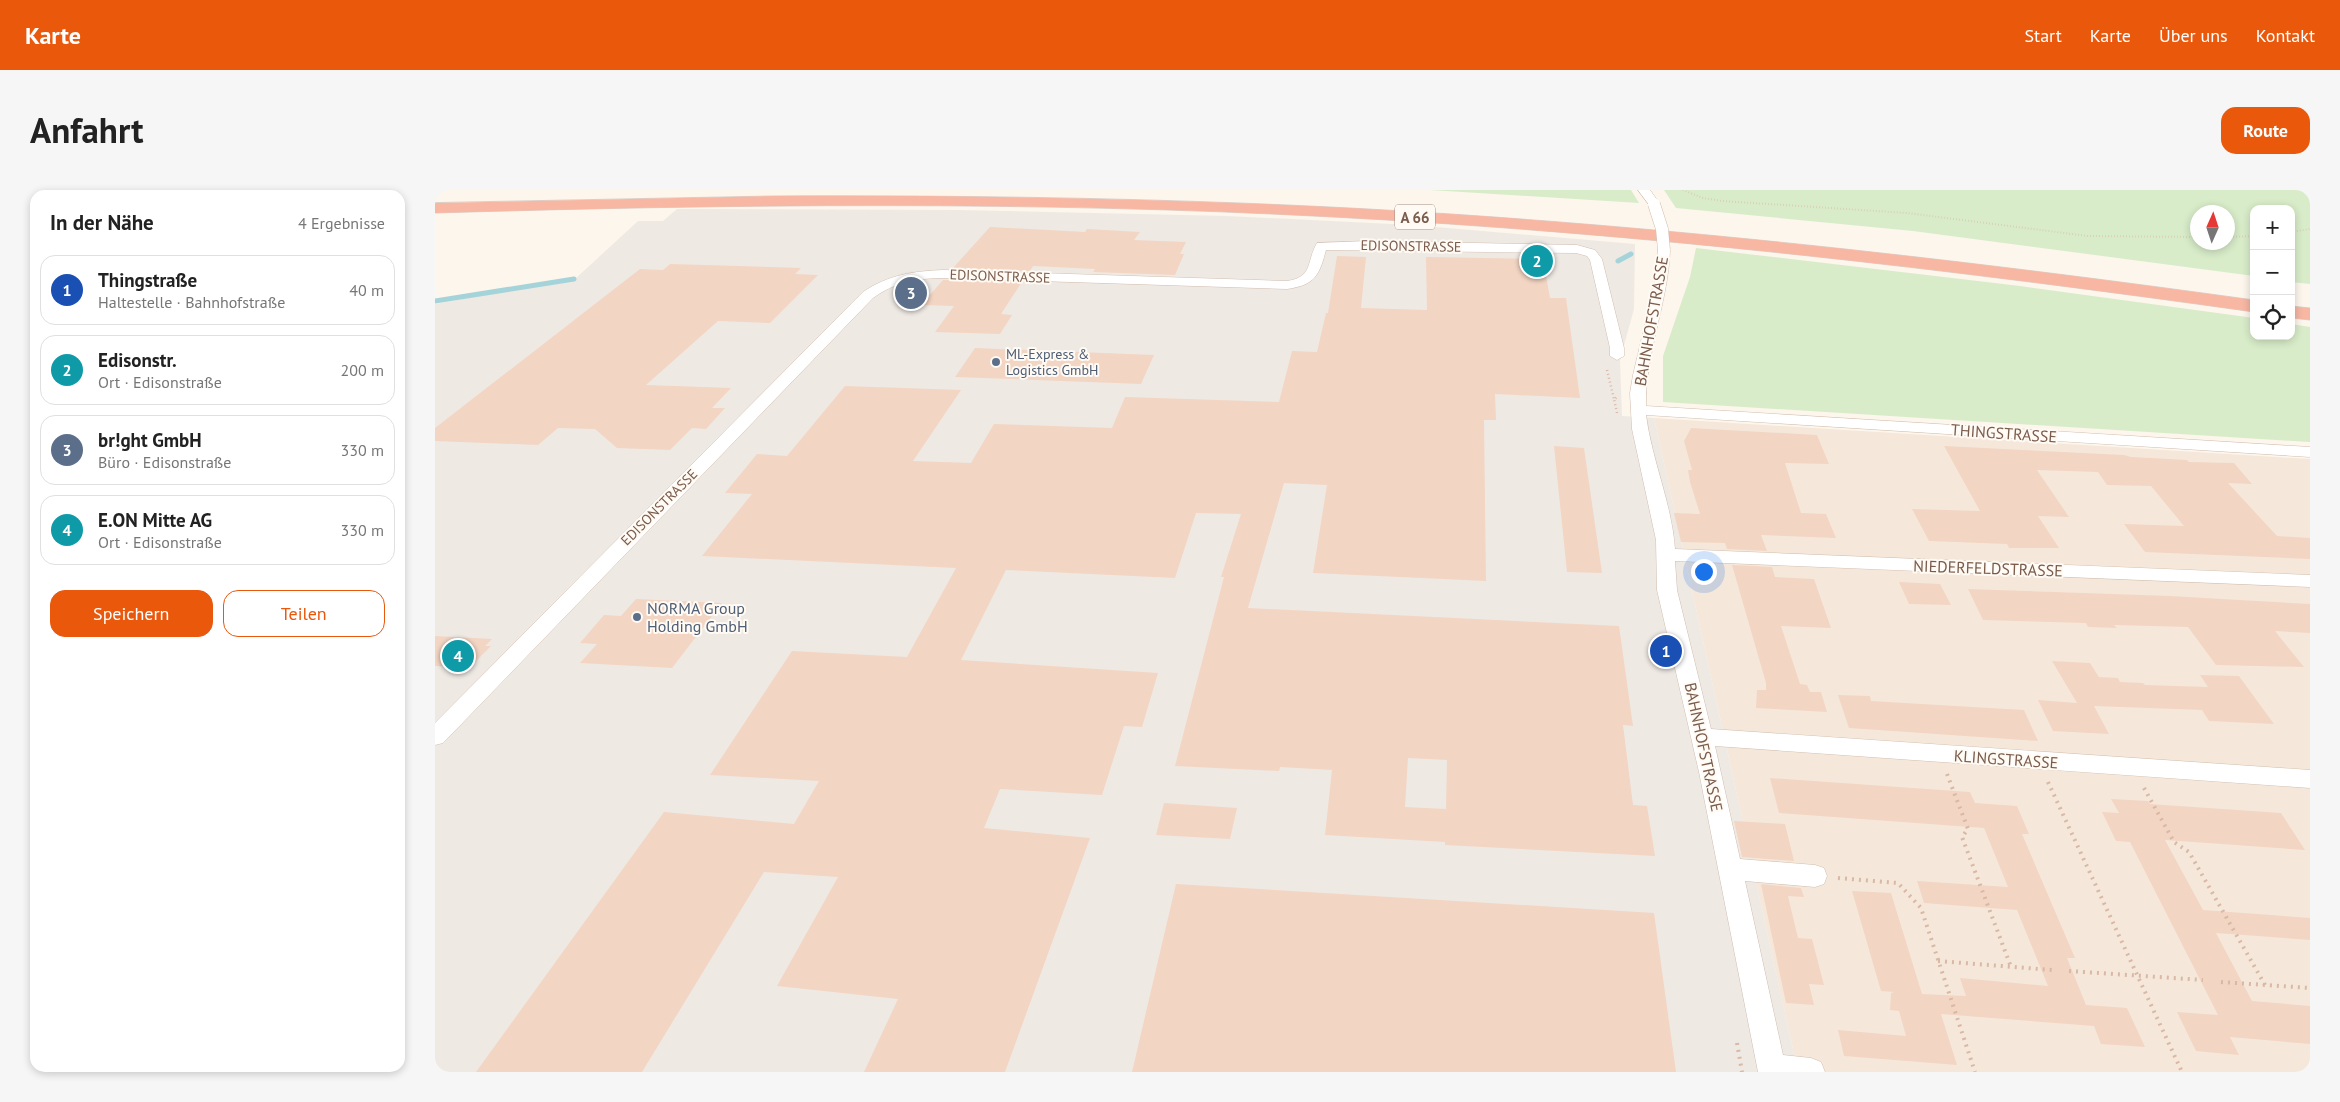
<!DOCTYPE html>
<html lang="de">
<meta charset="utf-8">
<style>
:root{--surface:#fff;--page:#f6f6f6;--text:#222;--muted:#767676;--line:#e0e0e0;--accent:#ea580c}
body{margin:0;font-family:"PT Sans",sans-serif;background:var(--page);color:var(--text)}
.controls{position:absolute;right:15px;top:15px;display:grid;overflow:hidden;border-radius:10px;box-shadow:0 2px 8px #0003}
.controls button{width:45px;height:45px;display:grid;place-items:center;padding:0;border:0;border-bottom:1px solid var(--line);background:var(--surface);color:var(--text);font:25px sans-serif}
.compass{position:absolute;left:1755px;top:15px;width:45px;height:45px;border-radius:50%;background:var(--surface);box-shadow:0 2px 8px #0003;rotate:3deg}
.you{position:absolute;left:1268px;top:381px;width:18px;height:18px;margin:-12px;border:4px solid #fff;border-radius:50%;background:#1a73e8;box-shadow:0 0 0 8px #1a73e833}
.badge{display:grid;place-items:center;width:32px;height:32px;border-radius:50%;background:var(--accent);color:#fff;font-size:16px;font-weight:700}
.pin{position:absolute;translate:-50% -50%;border:2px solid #fff;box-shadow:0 1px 5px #0006}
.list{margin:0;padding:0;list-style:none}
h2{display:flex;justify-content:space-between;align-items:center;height:65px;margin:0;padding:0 20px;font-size:21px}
h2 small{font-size:16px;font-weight:400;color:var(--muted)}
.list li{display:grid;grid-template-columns:32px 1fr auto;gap:15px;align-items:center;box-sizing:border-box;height:70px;margin:0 10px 10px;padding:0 10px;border:1px solid var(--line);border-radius:15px}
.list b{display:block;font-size:19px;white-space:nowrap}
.list p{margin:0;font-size:16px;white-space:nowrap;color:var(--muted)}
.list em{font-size:16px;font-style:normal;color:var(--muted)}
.actions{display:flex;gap:10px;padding:15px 20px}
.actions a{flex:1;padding:11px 0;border:1px solid var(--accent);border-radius:15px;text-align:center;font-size:18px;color:var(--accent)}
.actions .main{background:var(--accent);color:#fff}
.icon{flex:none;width:28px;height:28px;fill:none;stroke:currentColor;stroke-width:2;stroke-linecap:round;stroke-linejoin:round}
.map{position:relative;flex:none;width:1875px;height:882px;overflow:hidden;border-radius:15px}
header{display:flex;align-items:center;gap:30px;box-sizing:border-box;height:70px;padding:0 25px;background:var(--accent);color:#fff}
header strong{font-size:24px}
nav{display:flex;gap:28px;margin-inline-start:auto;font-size:18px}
.intro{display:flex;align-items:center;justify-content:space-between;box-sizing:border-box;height:120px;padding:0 30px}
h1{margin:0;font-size:35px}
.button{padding:12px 22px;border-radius:15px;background:var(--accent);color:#fff;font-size:18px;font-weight:700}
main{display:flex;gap:30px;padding:0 30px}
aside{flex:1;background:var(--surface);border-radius:15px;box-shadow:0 2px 8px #0003}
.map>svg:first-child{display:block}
.residential{fill:#f5e8da}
.industrial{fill:#efe9e4}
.green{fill:#d8ecc9;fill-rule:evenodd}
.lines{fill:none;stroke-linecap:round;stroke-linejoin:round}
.stream{stroke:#a5d3da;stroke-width:5}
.building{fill:#f3d5c3;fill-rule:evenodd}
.street-casing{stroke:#d1beb0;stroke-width:1}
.highway-casing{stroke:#dad1cd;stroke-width:1}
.path-far2{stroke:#d9b8a5;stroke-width:2;stroke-dasharray:0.5 2.5;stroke-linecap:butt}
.path-far1{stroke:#d9b8a5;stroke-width:2.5;stroke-dasharray:1 3;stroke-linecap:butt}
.path{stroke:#d9b8a5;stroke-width:4;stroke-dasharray:2 5;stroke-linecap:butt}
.street{fill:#fff;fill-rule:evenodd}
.highway{fill:#f7b7a3;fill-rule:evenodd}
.street-bridge-casing{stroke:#d1beb0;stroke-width:13;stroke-linecap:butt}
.street-bridge{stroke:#fff;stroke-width:12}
.service-dot{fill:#5c6f8a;stroke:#fffaf3;stroke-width:2}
.labels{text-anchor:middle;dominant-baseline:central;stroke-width:4;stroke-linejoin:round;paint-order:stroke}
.far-street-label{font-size:14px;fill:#7a5c4d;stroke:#fffaf3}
.far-service-label{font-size:14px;fill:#4e5e75;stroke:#fffaf3;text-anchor:start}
.shield{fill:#fffaf3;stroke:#a28b7f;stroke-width:1}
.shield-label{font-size:15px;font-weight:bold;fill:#7a5c4d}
.street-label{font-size:16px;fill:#7a5c4d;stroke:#fffaf3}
.service-label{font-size:16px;fill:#4e5e75;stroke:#fffaf3;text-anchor:start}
</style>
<header>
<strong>Karte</strong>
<nav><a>Start</a><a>Karte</a><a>Über uns</a><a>Kontakt</a></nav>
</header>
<div class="intro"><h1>Anfahrt</h1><a class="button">Route</a></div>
<main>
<aside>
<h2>In der Nähe<small>4 Ergebnisse</small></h2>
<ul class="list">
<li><span class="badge" style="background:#1a4fb4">1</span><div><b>Thingstraße</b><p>Haltestelle · Bahnhofstraße</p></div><em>40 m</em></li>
<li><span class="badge" style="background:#0f9aa8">2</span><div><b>Edisonstr.</b><p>Ort · Edisonstraße</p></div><em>200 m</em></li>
<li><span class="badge" style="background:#5c6f8a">3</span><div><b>br!ght GmbH</b><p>Büro · Edisonstraße</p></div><em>330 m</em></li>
<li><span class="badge" style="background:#0f9aa8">4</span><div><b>E.ON Mitte AG</b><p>Ort · Edisonstraße</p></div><em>330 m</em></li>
</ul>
<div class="actions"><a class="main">Speichern</a><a>Teilen</a></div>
</aside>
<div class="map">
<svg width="1875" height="882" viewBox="0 0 1875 882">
<rect width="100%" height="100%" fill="#fdf6ec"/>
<path class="residential" d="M1219 228 1875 269V882H1363Z"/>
<path class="industrial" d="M242 19 525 20 792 26 977 35 1200 54 1199 119 1185 170 1187 226 1219 228 1363 882H0V114L140 89 203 31H228Z"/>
<path class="green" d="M995 0H1196L1204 13Z
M1229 0H1875V94L1856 92V19H1819V86L1478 41 1241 18ZM1792 22V52H1762V22Z
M1261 58 1585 96 1819 128V146H1856V134L1875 137V252L1228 212V166L1255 87Z"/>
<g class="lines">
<path class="stream" d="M1183 71 1196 64
M0 111 139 89"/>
</g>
<path class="building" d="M555 37 650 42 652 39 705 42 699 50 751 52 745 64H749L740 85 658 82 660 79 598 76 595 81 518 78Z
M902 66 931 67 926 118 992 120 991 67 1108 69 1115 108H1131L1145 208 1060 204 1061 230H1049L1051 391 878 383 892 295 849 293 813 418 1184 436 1198 536 1188 535 1198 615 1212 616 1220 666 1010 655V652L890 645 897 580 845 577 844 581 740 576 789 387H786L806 324 761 323 740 388 571 380 526 470 723 483 707 537 689 536 667 605 565 599 549 638 655 648 570 882H429L463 809 342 796 403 687 329 682 207 882H41L229 622 359 634 384 591 275 585 357 461 472 467 521 378 267 366 317 304 290 303 322 264 352 266 410 196 526 200 478 271 536 273 559 234 677 238 690 207 844 212 857 161 882 162 891 123H893ZM973 568 1012 570 1011 619 970 617Z
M235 74 366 78 360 84 383 85 335 133 283 131 211 195 296 198 277 218H290L271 239 257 238 235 260 182 258 160 239 123 238 103 255 0 251V238L205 79 228 80Z
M508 90H509L587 92 566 124 577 125 565 144 500 142 519 116 486 115Z
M540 158 719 165 706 194 520 187Z
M1256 238 1382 245 1394 274 1350 273 1366 323 1391 324 1401 348 1326 345 1332 361 1292 359 1290 353 1246 352 1239 323 1265 324 1255 292 1253 280H1257L1249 251Z
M1119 256 1149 258 1167 383 1132 382Z
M1509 256 1689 265 1696 267 1752 270 1754 272 1799 273 1817 294 1793 293 1842 346 1875 348V369L1710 362 1689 334 1749 336 1716 296 1672 295 1663 282 1602 280 1634 327 1603 326 1624 358H1574L1572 354 1494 351 1477 319 1545 321Z
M1297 375 1337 377 1340 387 1379 389 1396 438 1346 436 1365 494 1372 495 1375 502H1386L1392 522 1321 518 1322 500H1331V493Z
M1464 392 1505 394 1516 415 1474 414Z
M1533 399 1735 406 1875 414V443L1840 441 1869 477 1781 475 1753 437 1679 435 1682 438 1653 437 1651 433 1548 430Z
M201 409 287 413 237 478 145 473 162 454 145 453 169 425 186 426Z
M0 446 57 449 50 456H56L35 477 0 476Z
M1617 471 1655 473 1664 487 1683 488 1685 492 1708 493 1710 495 1773 497 1765 485 1804 486 1839 534 1774 531 1767 520 1659 516 1674 544 1618 541 1603 510 1642 513Z
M1403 505 1435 506 1436 511 1589 520 1603 551 1414 538Z
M1335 588 1535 602 1540 613 1582 616 1594 644H1587L1640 768H1632L1651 815 1692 818 1710 857 1666 854 1659 836 1506 824 1522 875 1409 866 1403 840 1471 846 1464 821 1455 820 1456 803 1459 802 1446 801 1417 701 1456 703 1487 804 1531 806 1525 788 1613 796 1582 720 1489 713 1482 691 1573 697 1549 638 1344 623Z
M1676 609 1713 611 1715 614 1846 623 1870 660 1730 650 1768 720 1875 728V750L1781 743 1817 811 1875 816V854L1795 847 1804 865 1761 861 1742 822 1783 825 1695 652 1681 651 1667 622 1684 623Z
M729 613 802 618 795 649 721 645Z
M1299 631 1350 634 1359 671 1307 667Z
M741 694 1219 723 1241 882H697Z
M1326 694 1366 698 1369 707 1353 706 1363 748 1377 749 1389 795 1374 794 1379 815 1351 813Z"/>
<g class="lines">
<g class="street-casing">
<path id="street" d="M1203 0H1215L1225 14 1223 16H1215Z
M933 51 1142 55 1160 60 1167 69 1189 158V166L1182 170 1175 166V158L1155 70 1152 66 1141 63 891 60C884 86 880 95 852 99L509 88C482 88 460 92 438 108L8 553 0 555V533L428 102C453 85 479 81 509 80L852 91C879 87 871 71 882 53Z
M1229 56 1235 60C1233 113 1210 163 1211 216L1875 257V267L1211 225C1217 271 1237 314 1240 359L1875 385V397L1240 371 1242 400 1276 539 1875 580V598L1280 556 1305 669 1380 675 1389 678 1392 686 1389 694 1380 697 1310 691 1348 865 1376 868 1386 872 1390 882H1323L1264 582 1222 400 1221 350 1197 239 1195 203 1198 185 1219 96 1223 60Z"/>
</g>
<g class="highway-casing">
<path id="highway" d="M337 6C563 5 790 9 1016 24 1285 42 1552 73 1819 110V122C1513 79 1206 43 898 27 599 11 299 14 0 23V13Z
M1856 116 1875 118V130L1856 128Z"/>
</g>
<path class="path-far2" d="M1248 0 1268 8 1287 11 1472 23 1653 46 1762 47
M1856 42 1875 39
M1792 47 1819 46"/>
<path class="path-far1" d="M1172 180 1179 209
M1182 223 1179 209 1183 207"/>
<path class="path" d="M1512 584 1533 639 1527 647 1576 777
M1613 592 1747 882
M1709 598 1739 652 1754 662 1830 795
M1403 688 1463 693 1486 718 1540 882
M1503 771 1617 780
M1634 781 1768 790
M1786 792 1875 798
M1302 853 1307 882"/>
<use href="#street" class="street"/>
<use href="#highway" class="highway"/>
<g class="street-bridge-casing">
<path id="street-bridge" d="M1219 14 1227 39 1229 60"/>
</g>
<use href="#street-bridge" class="street-bridge"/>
</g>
<g class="service-dot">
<circle cx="561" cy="172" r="5"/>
<circle cx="202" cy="427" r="5"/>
</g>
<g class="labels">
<g class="far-street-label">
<text transform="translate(976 56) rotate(1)">EDISONSTRASSE</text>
<text transform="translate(565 86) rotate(2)">EDISONSTRASSE</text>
<text transform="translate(224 317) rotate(-45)">EDISONSTRASSE</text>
</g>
<g class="far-service-label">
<text x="571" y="164">ML-Express &amp;<tspan x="571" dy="16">Logistics GmbH</tspan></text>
</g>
<rect class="shield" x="960" y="14.5" width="40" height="25" rx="4"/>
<g class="shield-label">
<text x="980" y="27">A 66</text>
</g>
<g class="street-label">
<text transform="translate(1216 131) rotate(-80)">BAHNHOFSTRASSE</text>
<text transform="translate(1569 243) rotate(4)">THINGSTRASSE</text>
<text transform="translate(1553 378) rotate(2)">NIEDERFELDSTRASSE</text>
<text transform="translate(1269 557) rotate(78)">BAHNHOFSTRASSE</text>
<text transform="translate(1571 569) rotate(4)">KLINGSTRASSE</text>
</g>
<g class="service-label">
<text x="212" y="418">NORMA Group<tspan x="212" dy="18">Holding GmbH</tspan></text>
</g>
</g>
</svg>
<div class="controls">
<button>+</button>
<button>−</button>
<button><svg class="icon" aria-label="locate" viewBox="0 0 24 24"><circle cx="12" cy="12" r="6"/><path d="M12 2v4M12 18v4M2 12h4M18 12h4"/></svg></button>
</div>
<svg class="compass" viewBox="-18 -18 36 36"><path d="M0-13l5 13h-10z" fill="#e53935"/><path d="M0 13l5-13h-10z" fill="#767676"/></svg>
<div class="you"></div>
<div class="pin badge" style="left:1231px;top:461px;background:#1a4fb4">1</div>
<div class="pin badge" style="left:1102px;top:71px;background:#0f9aa8">2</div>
<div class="pin badge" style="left:476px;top:103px;background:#5c6f8a">3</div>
<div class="pin badge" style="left:23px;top:466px;background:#0f9aa8">4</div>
</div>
</main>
